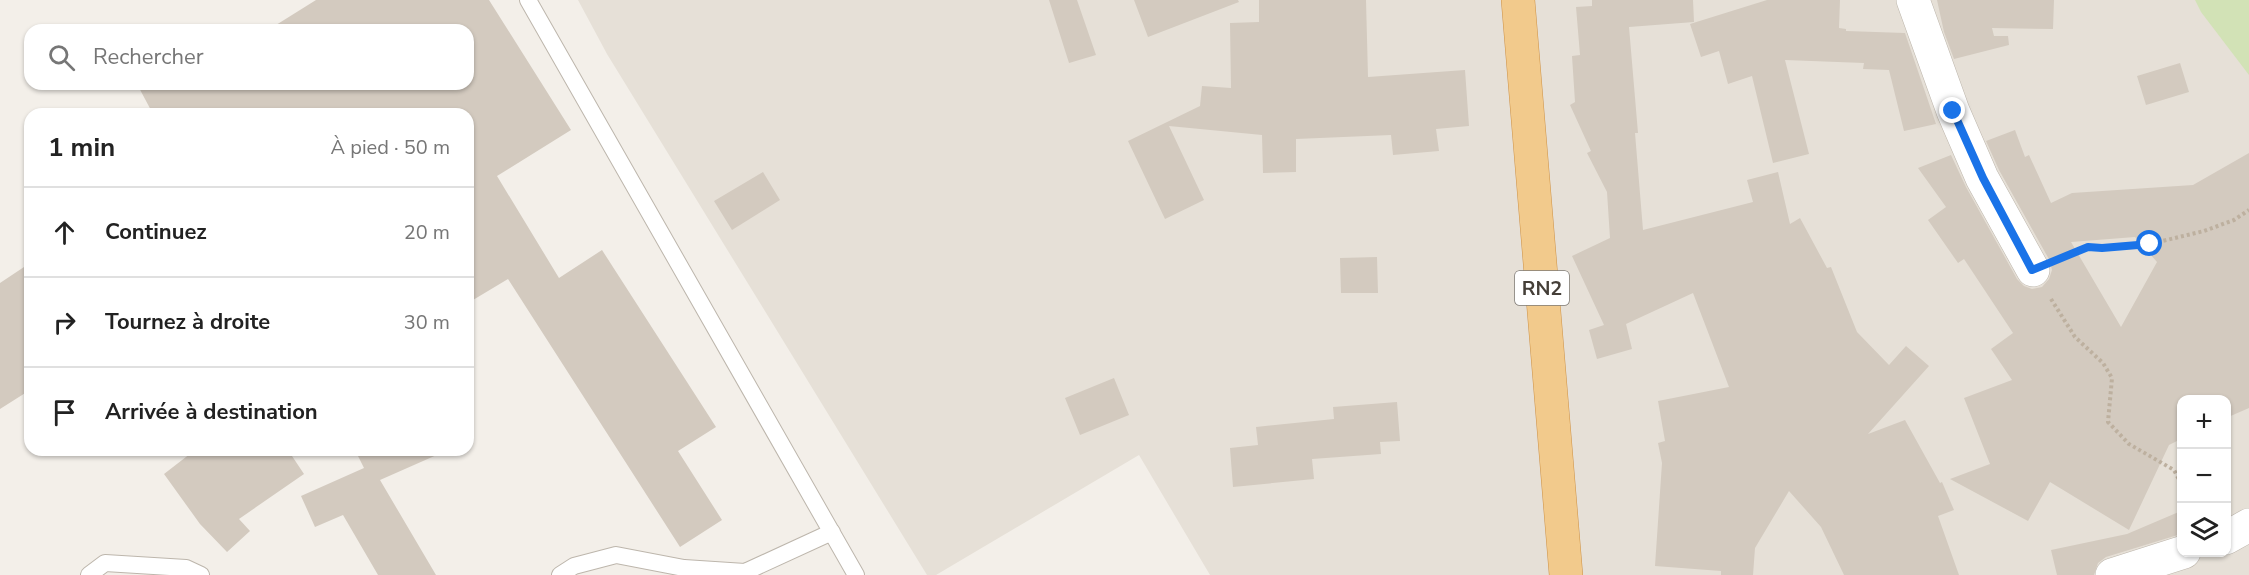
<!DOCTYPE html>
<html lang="fr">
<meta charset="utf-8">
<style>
:root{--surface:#fff;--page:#f2f2f2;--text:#222;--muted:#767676;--line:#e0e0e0}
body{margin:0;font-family:"Nunito Sans",sans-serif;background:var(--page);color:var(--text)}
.controls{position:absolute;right:18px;bottom:18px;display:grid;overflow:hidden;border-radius:12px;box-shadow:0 2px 4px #0004}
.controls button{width:54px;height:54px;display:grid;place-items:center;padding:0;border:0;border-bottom:2px solid var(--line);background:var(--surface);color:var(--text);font:30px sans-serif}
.stop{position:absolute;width:18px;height:18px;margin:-14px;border:4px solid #1a73e8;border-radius:50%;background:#fff}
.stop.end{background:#1a73e8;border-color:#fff;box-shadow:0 2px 6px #0008}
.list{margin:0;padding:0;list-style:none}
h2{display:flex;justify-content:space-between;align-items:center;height:78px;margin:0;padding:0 24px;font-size:26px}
h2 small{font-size:20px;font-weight:400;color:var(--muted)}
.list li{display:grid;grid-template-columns:39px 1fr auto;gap:18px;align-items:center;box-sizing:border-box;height:90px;padding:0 24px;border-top:2px solid var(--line)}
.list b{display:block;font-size:22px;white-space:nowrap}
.list em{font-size:20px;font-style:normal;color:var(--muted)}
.icon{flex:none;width:33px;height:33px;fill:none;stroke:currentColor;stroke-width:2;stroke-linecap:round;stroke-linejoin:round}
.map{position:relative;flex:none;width:2249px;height:575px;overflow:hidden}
.search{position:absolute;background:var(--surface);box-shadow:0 2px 4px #0004;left:24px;top:24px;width:450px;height:66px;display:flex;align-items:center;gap:15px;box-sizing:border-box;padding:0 21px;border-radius:18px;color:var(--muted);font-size:22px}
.panel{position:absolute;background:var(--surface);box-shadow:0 2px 4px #0004;left:24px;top:108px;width:450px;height:348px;border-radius:18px}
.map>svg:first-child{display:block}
.residential{fill:#e6e0d7;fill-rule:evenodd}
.green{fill:#d2e2b6}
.building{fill:#d3cabf;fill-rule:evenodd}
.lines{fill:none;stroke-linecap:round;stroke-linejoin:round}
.service-casing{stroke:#bdb6ac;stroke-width:18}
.minor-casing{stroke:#bdb6ac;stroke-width:34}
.trunk-casing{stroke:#cd9248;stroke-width:34}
.path{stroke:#bdb09f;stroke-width:4;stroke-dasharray:3 3;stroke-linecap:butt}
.service{stroke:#fff;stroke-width:16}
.minor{stroke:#fff;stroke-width:33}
.trunk{stroke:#f2ca8c;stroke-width:33}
.route{stroke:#1a73e8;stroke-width:8}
.labels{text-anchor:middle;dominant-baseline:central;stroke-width:4.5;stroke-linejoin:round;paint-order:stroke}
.shield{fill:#fff;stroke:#7d7974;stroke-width:1.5}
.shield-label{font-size:20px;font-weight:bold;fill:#453f38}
</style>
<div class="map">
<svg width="2249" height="575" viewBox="0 0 2249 575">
<rect width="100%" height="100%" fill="#f3efe9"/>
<path class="residential" d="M578 0H2249V575H1210L1139 455 936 575H927L607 54ZM2182 400H2226V552H2182Z"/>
<path class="green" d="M2195 0H2249V75L2201 12Z"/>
<path class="building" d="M316 0H489L571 130 497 176 559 278 602 250 716 427 678 451 722 520 680 547 508 279 468 303V114H153L137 84H468V30H268Z
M1049 0H1077L1096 55 1069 63Z
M1134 0H1238L1239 2 1148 37Z
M1259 0H1366L1368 77 1465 70 1469 126 1436 129 1439 151 1393 155 1391 135 1296 139V172L1263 173 1262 135 1169 126 1204 200 1165 219 1128 141 1200 106 1202 86 1231 88 1230 23 1259 22Z
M1592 0H1693L1694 22 1629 27 1638 133H1635L1643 230 1753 202 1747 180 1778 172 1790 224 1800 218 1827 268 1831 267 1857 332 1889 365 1906 346 1929 366 1868 434 1905 420 1940 483 1942 482 1954 510 1938 516 1959 575H1844L1821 527 1789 491 1755 548 1753 575H1721V571L1655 566 1662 463 1658 443 1665 441 1658 401 1729 387 1693 293 1626 324 1632 349 1597 359 1589 330 1604 325 1572 256 1610 238 1607 192 1587 153 1591 151 1570 105 1575 102 1572 56 1580 55 1576 7 1592 6Z
M1767 0H1840L1839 28 1846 29V31L1905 33 1936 124 1904 131 1889 70 1863 69 1864 63 1785 60 1809 154 1773 163 1752 76 1728 84 1719 51 1701 57 1690 24Z
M1937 0H2054L2053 29 1992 28 1994 36H2008L2009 45 1954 59 1944 32Z
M2180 63 2189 92 2146 105 2137 76Z
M2015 130 2025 157 2029 155 2051 203 2072 193 2193 185 2249 153V408L2226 418V399H2181V439L2169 445 2129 530 2050 482 2028 521 1950 479 1990 464 1964 398 2012 380 1991 349 2013 333 1964 259 1958 263 1928 220 1946 207 1918 168 1951 155 1966 187 2017 279 2024 286 2032 289 2042 287 2049 279 2052 270 2050 261 1999 170 1986 141ZM2135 237 2157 262 2121 327 2071 242Z
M763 172 780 200 732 230 714 201Z
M1377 257 1378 293H1341L1340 258Z
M30 263V390L0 409V283Z
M1114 378 1129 415 1080 435 1065 398Z
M1397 402 1400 441 1380 442 1381 454 1312 459 1314 479 1233 487 1230 448 1258 445 1256 427 1334 419 1333 407Z
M195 450H288L304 474 239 519 250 531 227 552 200 524 164 474Z
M355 450H448L380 480 436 575H378L343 515 315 527 301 496 364 468Z
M2181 511V534L2106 557 2098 563 2094 575H2057L2051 550 2127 534Z"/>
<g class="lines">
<g class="service-casing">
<path id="service" d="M528 0 856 575
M89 575 105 563 186 568 201 575
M560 575 574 566 616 555 684 568 745 572 832 532"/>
</g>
<g class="minor-casing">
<path id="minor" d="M1913 0 1953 111 1982 178 2033 270
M2226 538 2249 525
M2112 575 2184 552"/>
</g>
<g class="trunk-casing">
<path id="trunk" d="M1518 0 1566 575"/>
</g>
<path class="path" d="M2064 257 2088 247 2102 248 2150 244 2204 231 2234 220 2249 210
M2051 299 2075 337 2103 363 2112 378 2108 422 2129 444 2174 470 2182 485"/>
<use href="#service" class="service"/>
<use href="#minor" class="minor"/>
<use href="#trunk" class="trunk"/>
</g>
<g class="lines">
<path class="route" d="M1953 111 1983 178 2032 270 2088 247 2102 248 2150 244"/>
</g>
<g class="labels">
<rect class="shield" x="1515" y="271" width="54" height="34" rx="4.5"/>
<g class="shield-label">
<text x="1542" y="288">RN2</text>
</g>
</g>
</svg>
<div class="controls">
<button>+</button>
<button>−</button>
<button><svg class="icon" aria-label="layers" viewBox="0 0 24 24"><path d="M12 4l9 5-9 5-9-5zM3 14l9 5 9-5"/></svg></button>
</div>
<div class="stop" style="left:2150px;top:244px"></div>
<div class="stop end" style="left:1953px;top:111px"></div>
<div class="search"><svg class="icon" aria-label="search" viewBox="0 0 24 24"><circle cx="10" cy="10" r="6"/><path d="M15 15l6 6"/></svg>Rechercher</div>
<section class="panel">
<h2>1 min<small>À pied · 50 m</small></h2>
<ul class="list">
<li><svg class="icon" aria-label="ahead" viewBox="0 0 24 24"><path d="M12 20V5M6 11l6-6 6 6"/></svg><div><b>Continuez</b></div><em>20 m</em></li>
<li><svg class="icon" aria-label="right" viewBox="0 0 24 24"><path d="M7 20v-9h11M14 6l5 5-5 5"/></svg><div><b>Tournez à droite</b></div><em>30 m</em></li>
<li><svg class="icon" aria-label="arrive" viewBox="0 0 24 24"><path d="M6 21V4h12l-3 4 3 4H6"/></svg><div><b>Arrivée à destination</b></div></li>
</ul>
</section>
</div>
